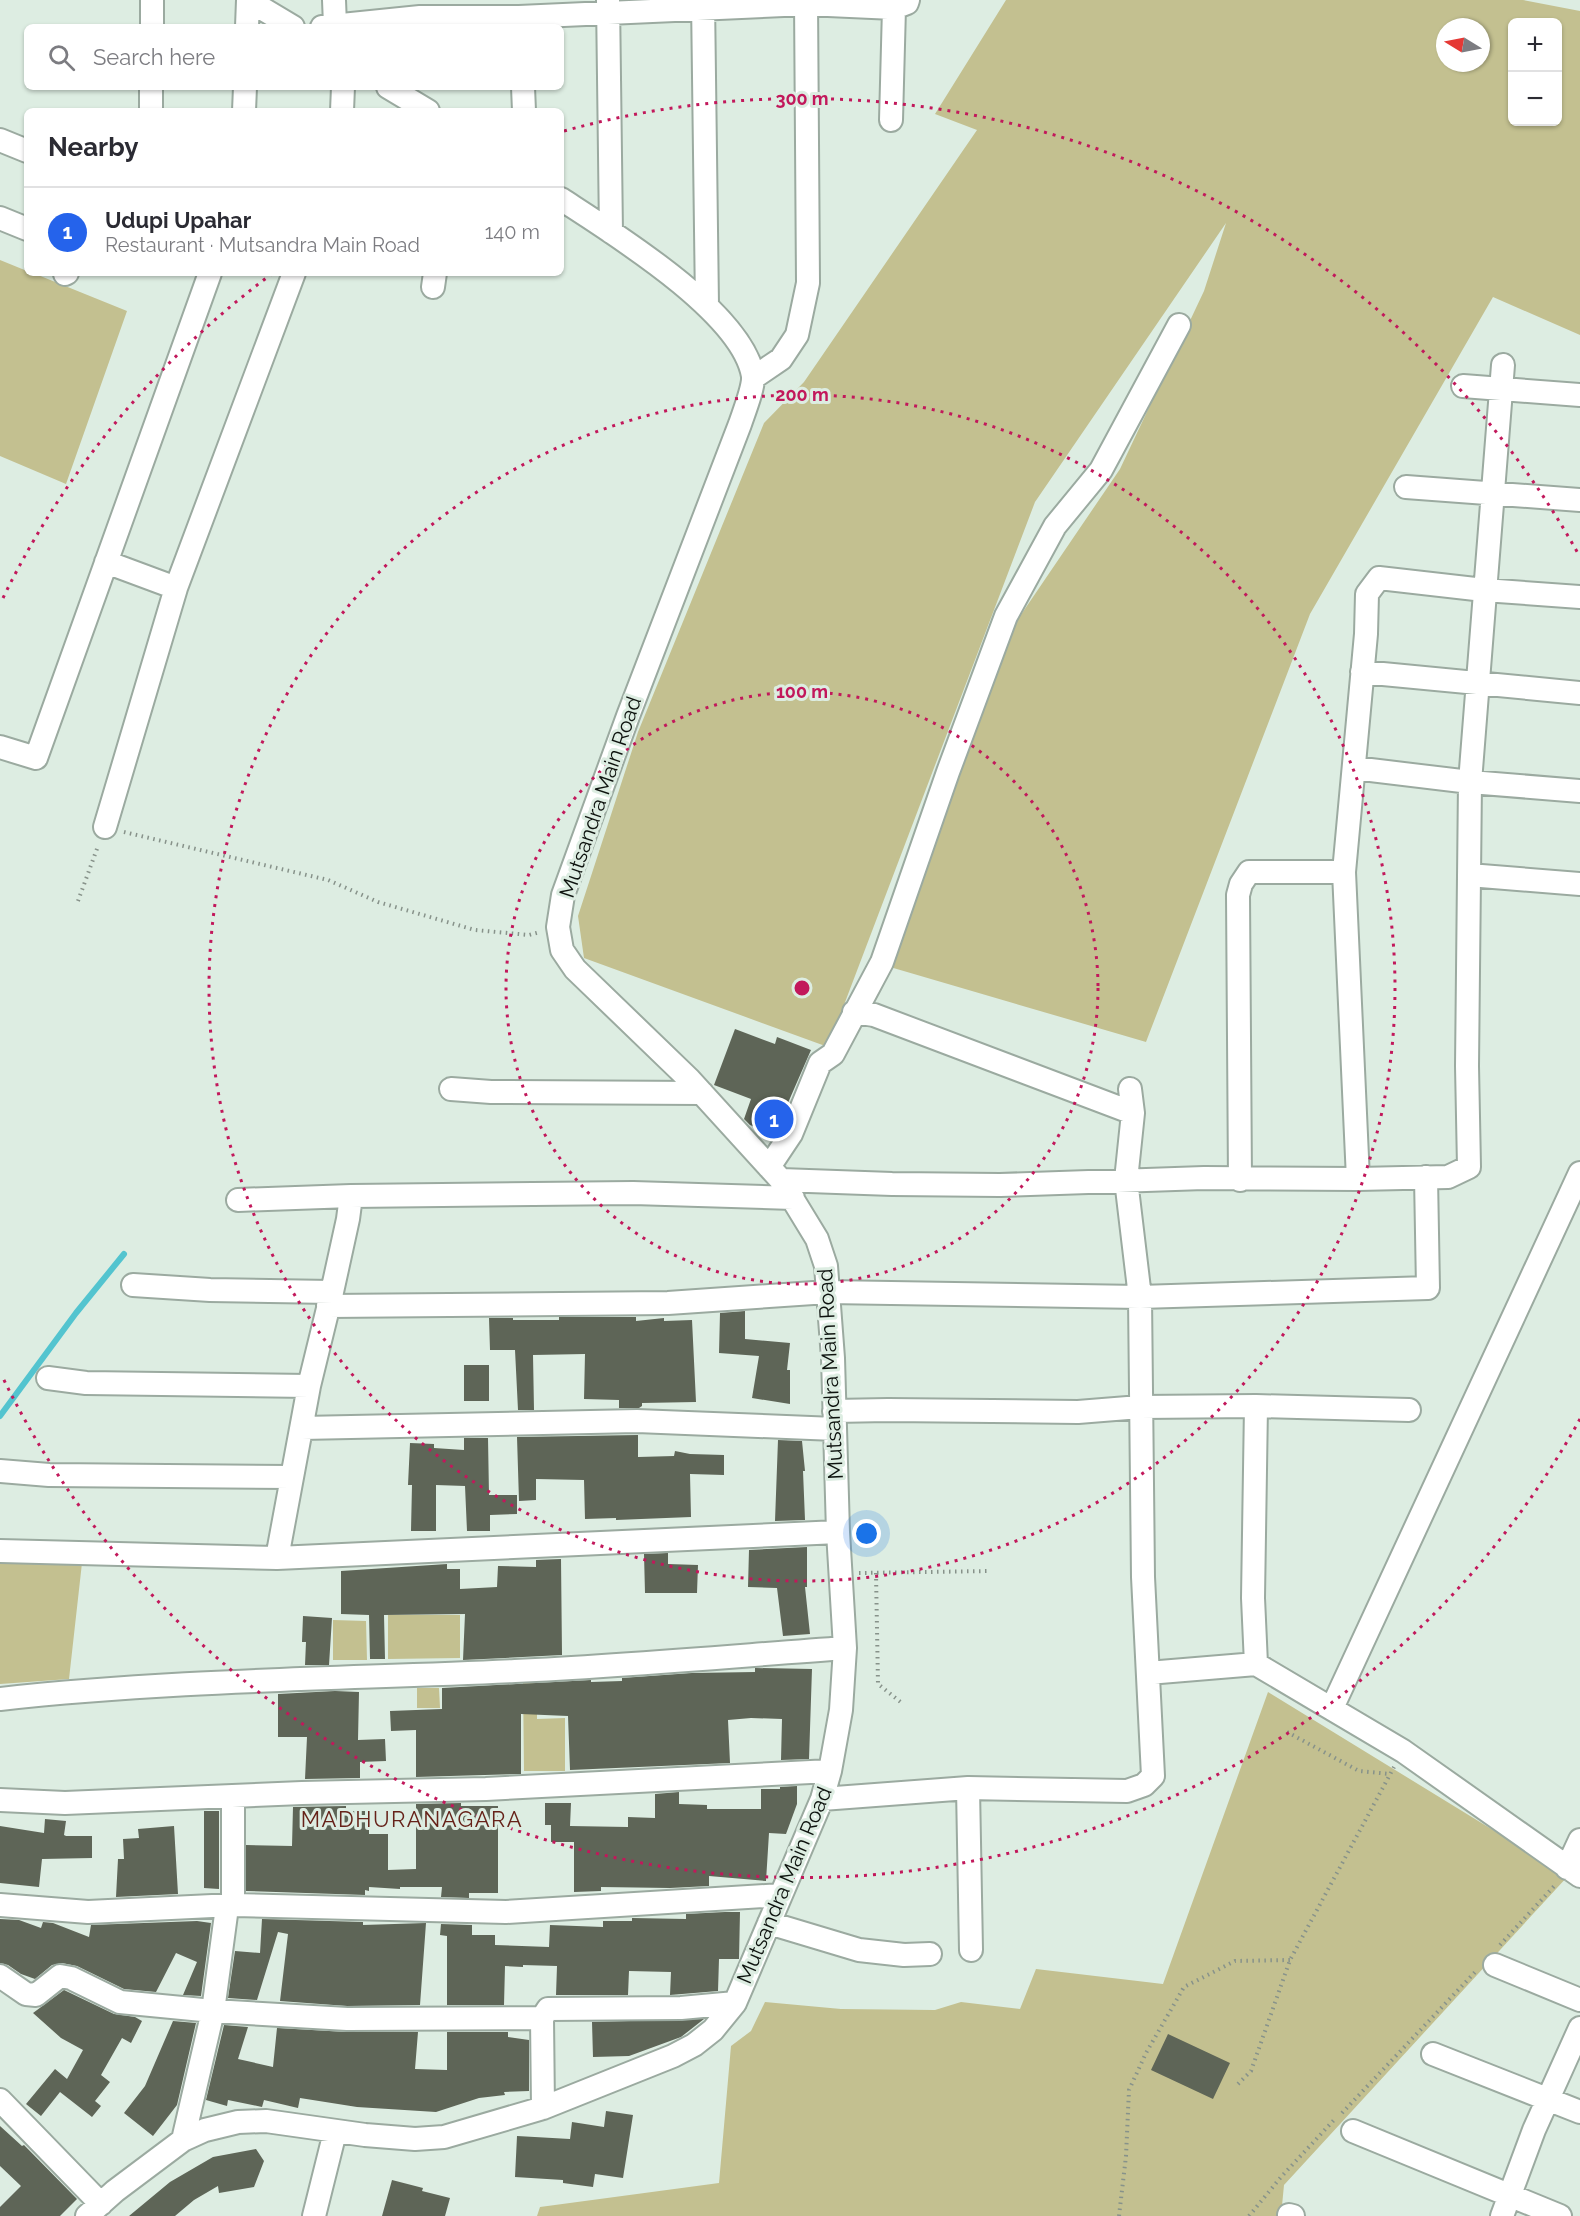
<!DOCTYPE html>
<meta charset="utf-8">
<style>
:root{--surface:#fff;--page:#f2f2f3;--text:#2b2b33;--muted:#7c7c81;--line:#e1e1e2;--accent:#2563eb}
body{margin:0;font-family:Raleway,sans-serif;background:var(--page);color:var(--text)}
.controls{position:absolute;right:18px;top:18px;display:grid;overflow:hidden;border-radius:9px;box-shadow:0 2px 4px #0004}
.controls button{width:54px;height:54px;display:grid;place-items:center;padding:0;border:0;border-bottom:2px solid var(--line);background:var(--surface);color:var(--text);font:30px sans-serif}
.compass{position:absolute;left:1436px;top:18px;width:54px;height:54px;border-radius:50%;background:var(--surface);box-shadow:0 2px 4px #0004;rotate:280deg}
.you{position:absolute;left:867px;top:1534px;width:21px;height:21px;margin:-15px;border:4px solid #fff;border-radius:50%;background:#1a73e8;box-shadow:0 0 0 9px #1a73e833}
.badge{display:grid;place-items:center;width:39px;height:39px;border-radius:50%;background:var(--accent);color:#fff;font-size:20px;font-weight:700}
.pin{position:absolute;translate:-50% -50%;border:3px solid #fff;box-shadow:0 2px 6px #0006}
.list{margin:0;padding:0;list-style:none}
h2{display:flex;justify-content:space-between;align-items:center;height:78px;margin:0;padding:0 24px;font-size:26px}
h2 small{font-size:20px;font-weight:400;color:var(--muted)}
.list li{display:grid;grid-template-columns:39px 1fr auto;gap:18px;align-items:center;box-sizing:border-box;height:90px;padding:0 24px;border-top:2px solid var(--line)}
.list b{display:block;font-size:22px;white-space:nowrap}
.list p{margin:0;font-size:20px;white-space:nowrap;color:var(--muted)}
.list em{font-size:20px;font-style:normal;color:var(--muted)}
.icon{flex:none;width:33px;height:33px;fill:none;stroke:currentColor;stroke-width:2;stroke-linecap:round;stroke-linejoin:round}
.map{position:relative;flex:none;width:1580px;height:2216px;overflow:hidden}
.search{position:absolute;background:var(--surface);box-shadow:0 2px 4px #0004;left:24px;top:24px;width:540px;height:66px;display:flex;align-items:center;gap:15px;box-sizing:border-box;padding:0 21px;border-radius:9px;color:var(--muted);font-size:22px}
.panel{position:absolute;background:var(--surface);box-shadow:0 2px 4px #0004;left:24px;top:108px;width:540px;height:168px;border-radius:9px}
.map>svg:first-child{display:block}
.green{fill:#c3c090;fill-rule:evenodd}
.lines{fill:none;stroke-linecap:round;stroke-linejoin:round}
.stream{stroke:#53c4cf;stroke-width:6}
.building{fill:#5e6557}
.minor-casing{stroke:#9baaa0;stroke-width:26}
.path{stroke:#87928a;stroke-width:4;stroke-dasharray:1.5 4.5;stroke-linecap:butt}
.minor{stroke:#fff;stroke-width:22}
.ring{fill:none;stroke:#c2185b;stroke-width:3;stroke-dasharray:3 6}
.labels{text-anchor:middle;dominant-baseline:central;stroke-width:6;stroke-linejoin:round;paint-order:stroke}
.street-label{font-size:21px;fill:#0d120e;stroke:#ddede2}
.neighbourhood-label{font-size:22px;letter-spacing:1.5px;fill:#662219;stroke:#ddede2}
.centre{fill:#c2185b;stroke:#ddede2;stroke-width:3}
.ring-label{font-size:18px;text-anchor:middle;font-weight:bold;fill:#c2185b;stroke:#ddede2;stroke-width:6;stroke-linejoin:round;paint-order:stroke}
</style>
<div class="map">
<svg width="1580" height="2216" viewBox="0 0 1580 2216">
<rect width="100%" height="100%" fill="#ddede2"/>
<path class="green" d="M1006 0H1523L1580 11V335L1493 297 1310 614 1146 1042 890 967 1014 625 1120 469 1204 291 1226 223 1035 502 828 1047 584 958 578 916 638 732 764 423 804 382 977 130 935 114ZM1512 22H1558V122H1512ZM1445 27H1481V63H1445Z
M0 260 27 271V273H33L127 311 66 484 0 456Z
M0 1542 84 1545 69 1679 0 1684Z
M388 1615H460V1658L388 1659Z
M333 1620 366 1621 367 1660H333Z
M537 1680V1719L565 1718V1771H524L523 1682Z
M417 1688H439L440 1708H417Z
M1268 1692 1568 1876 1284 2185 1281 2216H537L540 2207 719 2183 731 2046 751 2031 765 2002 841 2009 935 2010 961 2002 1020 2009 1036 1969 1163 1984Z"/>
<g class="lines">
<path class="stream" d="M0 1416 76 1313 124 1254"/>
</g>
<path class="building" d="M735 1029 775 1044 777 1037 811 1050 774 1135 750 1125 744 1119 751 1099 714 1085Z
M745 1311V1339L790 1343 787 1370H790V1404L752 1398 759 1356 719 1353 720 1313Z
M559 1317H636V1321L664 1318V1321L692 1320 696 1402 642 1403V1406L639 1408H619V1400L584 1399 585 1354 533 1355 534 1410H518L515 1350H490L489 1318H513V1320H559Z
M464 1365H489V1401H464Z
M638 1435V1457L674 1456 675 1451 690 1454 724 1455V1475L690 1474 691 1517 616 1520V1518L585 1519 584 1480 536 1479V1500L519 1501 517 1437Z
M464 1438H488L489 1495H517V1514L490 1515V1531H467L465 1486 436 1485V1531H411L412 1485H408L410 1443 434 1444V1448L464 1450Z
M778 1440 802 1441 805 1471H803L805 1520 775 1521Z
M807 1547V1587H805L810 1634 783 1636 777 1588 748 1587 749 1550Z
M668 1553V1564L698 1565 697 1593H645L644 1554Z
M561 1559 562 1655 463 1660 465 1614 384 1615 385 1659H370L369 1615 341 1614V1571L447 1564V1569H460V1589L497 1587 498 1566 536 1567V1560Z
M303 1616 332 1618 329 1665H305L306 1642H302Z
M755 1668 812 1669 809 1759 781 1760 782 1719 751 1718 728 1720 730 1763 570 1770 568 1716 521 1714V1774L416 1777V1730L391 1731 390 1711 442 1709V1688L591 1680V1682L622 1681V1678L692 1673 755 1672Z
M335 1691 359 1692 358 1740 385 1739 386 1761 360 1762V1778L305 1779 307 1737H278V1694Z
M797 1786V1804L786 1834 769 1833 766 1881 709 1876V1886L670 1888 601 1887V1891L574 1892V1842H551V1825H545V1803H571L570 1826 628 1827V1817L655 1818V1794L679 1792V1804L707 1805V1809H761V1789H780V1787Z
M461 1803V1806H498V1893H469V1898L441 1897 442 1887H400V1889L369 1887V1891L365 1890V1895L246 1891V1845L292 1846 293 1807 346 1806V1811H369V1834H388V1870L416 1869V1804Z
M204 1811H219V1889L204 1888Z
M45 1819 66 1821 64 1835 66 1836H92V1858L42 1859 39 1887 0 1883V1826L44 1833Z
M174 1826 178 1894 116 1897 118 1859H124L123 1839 139 1838 138 1829Z
M725 1912H740L739 1959H719L718 1991 670 1995 671 1972 629 1971 628 1995H556L557 1966 523 1965V1967L505 1966 504 2005H447V1936L440 1935 441 1924 472 1925V1935H495V1945L549 1947 550 1925 603 1927V1921H632V1918L686 1919V1914Z
M0 1919 19 1920 41 1928 43 1922 53 1923 89 1937 91 1925 197 1921 211 1923 201 1996 183 1995 197 1962 176 1953 156 1992 124 1989 77 1966 62 1963 52 1965 35 1979 21 1974 8 1965 0 1963Z
M262 1919 363 1922V1925L426 1923 420 2005 347 2006 280 2001 288 1934 278 1932 257 2000 228 1998 235 1951 260 1953Z
M64 1990 114 2014 135 2017 142 2021 131 2043 122 2038 101 2075 110 2082 95 2101 101 2106 92 2117 60 2092 41 2116 26 2104 55 2069 67 2079 83 2050 61 2038 33 2013Z
M704 2019 681 2037 629 2056 593 2057 592 2022Z
M173 2021 196 2023 177 2105 153 2136 124 2113 145 2086Z
M224 2025 248 2027 238 2059 273 2067 277 2028 346 2032H418L415 2069 447 2070V2032H508V2037L529 2040V2091L504 2092 505 2095 479 2098 436 2112 357 2107 300 2098 298 2108 264 2100 262 2107 228 2100 227 2106 206 2100Z
M1168 2034 1230 2063 1213 2099 1151 2070Z
M606 2111 633 2115 623 2178 595 2174 593 2187 563 2183V2180L515 2177 517 2136 570 2139 572 2122 604 2127Z
M0 2126 22 2146 24 2145 77 2199 60 2216H0V2207L21 2186 0 2166Z
M256 2149 264 2161 254 2187 219 2193 218 2186 194 2200 175 2216H129L170 2182 213 2157Z
M392 2180 423 2188 422 2191 450 2198 445 2216H382Z"/>
<g class="lines">
<g class="minor-casing">
<path id="minor" d="M248 0 293 27
M334 0 335 25
M608 0 611 232
M703 0 707 305
M152 27V0
M247 27 248 0
M322 27 420 17H519L806 4 894 8 907 3 908 0
M388 87 428 111
M523 87 524 111
M151 111V87
M244 111 245 87
M342 111 343 87
M891 120 894 8
M0 140 27 151
M0 218 27 229
M65 274 67 273
M433 287 435 273
M753 378 781 359 797 335 808 283 806 0
M1463 386 1580 395
M1406 487 1580 500
M106 562 176 588
M1362 672 1580 693
M0 747 36 758 210 273
M1354 768 1470 782 1580 791
M105 827 176 588 294 273
M1469 875 1580 884
M854 1012 874 1015 1133 1113
M451 1089 491 1092 702 1093
M769 1167 791 1134 820 1063 833 1054 882 962 948 772 1006 616 1055 526 1101 470 1179 325
M1358 1179 1344 872 1366 634 1367 594 1379 578 1484 590 1580 597
M781 1180 892 1184 1000 1185 1204 1178 1358 1179 1448 1177 1469 1167 1467 1066 1470 782 1503 365
M1240 1180 1238 895 1241 884 1249 872H1344
M238 1200 351 1196 633 1193 793 1198
M133 1285 210 1290 332 1292
M328 1306 668 1303 828 1292 1140 1297 1428 1288 1426 1177
M48 1378 86 1383 309 1386
M834 1411 888 1410 1078 1412 1140 1407 1256 1406 1409 1410
M302 1428 637 1421 835 1429
M0 1471 49 1475 291 1477
M0 1551 277 1558 838 1532
M277 1558 309 1386 332 1292 348 1219 351 1196
M1256 1664 1253 1598 1256 1406
M1148 1673 1256 1664 1403 1751 1580 1876
M0 1699C171 1680 343 1679 515 1671 625 1666 735 1656 845 1648
M1332 1708 1580 1173
M968 1788 971 1950
M822 1799 968 1788 1127 1791 1144 1785 1153 1776 1143 1577 1140 1297 1126 1180 1133 1113 1130 1089
M0 1800 65 1803 302 1793 486 1789 830 1771
M1567 1868 1580 1840
M0 1905 88 1912 233 1905 506 1912 781 1895
M233 1905V1796
M769 1923 859 1950 904 1955 930 1954
M1495 1965 1580 2000
M0 1976 26 1994 36 1995 60 1976 71 1978 120 2002 213 2011 347 2019 542 2018
M1433 2054 1580 2112
M0 2100 101 2204
M543 2108 542 2018 548 2009 681 2008 735 2003
M1353 2131 1560 2216
M183 2140 213 2011 227 1907
M1289 2215 1293 2216
M87 2216 115 2191 183 2140 205 2130 238 2122 266 2121 365 2135 415 2139 444 2137 543 2108 673 2056 694 2045 713 2030 735 2003 822 1799 830 1771 841 1710 845 1648 838 1532 833 1358 826 1266 817 1239 781 1180 689 1079 575 969 562 950 558 927 563 895 628 716 740 424C744 412 754 387 753 376 742 312 613 233 561 199
M314 2216 335 2132
M1502 2216 1534 2130 1580 2028"/>
</g>
<path class="path" d="M124 832 328 880 378 902 475 930 529 935 540 932
M78 901 98 846
M859 1573 990 1571
M876 1573 878 1684 903 1704
M1287 1732 1359 1771 1390 1774
M1500 1945 1556 1884
M1238 2084 1251 2071 1290 1960 1394 1767
M1342 2113 1477 1970
M1119 2216 1126 2156 1129 2090 1146 2053 1184 1987 1235 1961 1290 1960
M1249 2216 1281 2177 1334 2120"/>
<use href="#minor" class="minor"/>
</g>
<g class="ring">
<circle cx="802" cy="988" r="296"/>
<circle cx="802" cy="988" r="593"/>
<path d="M1580 1419A889 889 0 0 1 3 1378M3 598A889 889 0 0 1 273 273M564 131A889 889 0 0 1 1580 557"/>
</g>
<g class="labels">
<g class="street-label">
<text transform="translate(600 797) rotate(-71)">Mutsandra Main Road</text>
<text transform="translate(830 1374) rotate(-93)">Mutsandra Main Road</text>
<text transform="translate(784 1885) rotate(-67)">Mutsandra Main Road</text>
</g>
<g class="neighbourhood-label">
<text x="412" y="1819">MADHURANAGARA</text>
</g>
</g>
<circle cx="802" cy="988" r="9" class="centre"/>
<g class="ring-label">
<text x="802" y="105">300 m</text>
<text x="802" y="401">200 m</text>
<text x="802" y="698">100 m</text>
</g>
</svg>
<div class="controls">
<button>+</button>
<button>−</button>
</div>
<svg class="compass" viewBox="-18 -18 36 36"><path d="M0-13l5 13h-10z" fill="#e53935"/><path d="M0 13l5-13h-10z" fill="#7c7c81"/></svg>
<div class="you"></div>
<div class="pin badge" style="left:774px;top:1119px">1</div>
<div class="search"><svg class="icon" aria-label="search" viewBox="0 0 24 24"><circle cx="10" cy="10" r="6"/><path d="M15 15l6 6"/></svg>Search here</div>
<section class="panel">
<h2>Nearby<small></small></h2>
<ul class="list">
<li><span class="badge">1</span><div><b>Udupi Upahar</b><p>Restaurant · Mutsandra Main Road</p></div><em>140 m</em></li>
</ul>
</section>
</div>
